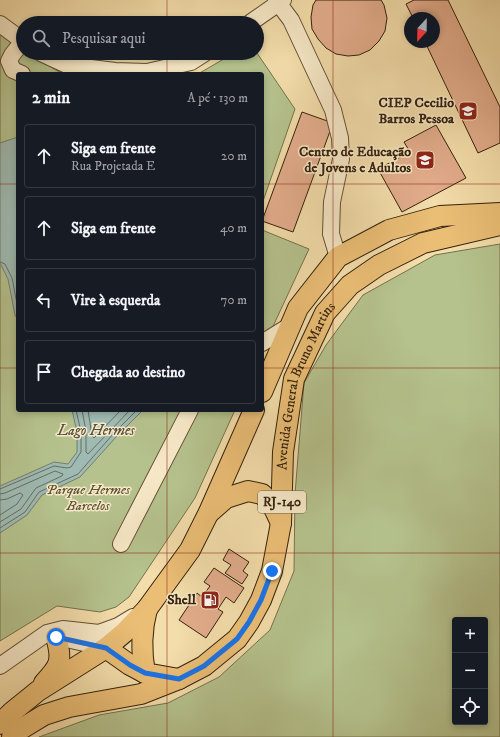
<!DOCTYPE html>
<html lang="pt">
<meta charset="utf-8">
<style>
:root{--surface:#171b24;--page:#20242c;--text:#f1f3f6;--muted:#9ea1a6;--line:#363941}
body{margin:0;font-family:"IM FELL DW Pica",serif;background:var(--page);color:var(--text)}
.controls{position:absolute;right:12px;bottom:12px;display:grid;overflow:hidden;border-radius:4px;box-shadow:0 2px 6px #0003}
.controls button{width:36px;height:36px;display:grid;place-items:center;padding:0;border:0;border-bottom:1px solid var(--line);background:var(--surface);color:var(--text);font:20px sans-serif}
.compass{position:absolute;left:404px;top:12px;width:36px;height:36px;border-radius:50%;background:var(--surface);box-shadow:0 2px 6px #0003;rotate:202deg}
.stop{position:absolute;width:12px;height:12px;margin:-9px;border:3px solid #1a73e8;border-radius:50%;background:#fff}
.stop.end{background:#1a73e8;border-color:#fff;box-shadow:0 1px 4px #0008}
.list{margin:0;padding:0;list-style:none}
h2{display:flex;justify-content:space-between;align-items:center;height:52px;margin:0;padding:0 16px;font-size:17px}
h2 small{font-size:13px;font-weight:400;color:var(--muted)}
.list li{display:grid;grid-template-columns:26px 1fr auto;gap:12px;align-items:center;box-sizing:border-box;height:64px;margin:0 8px 8px;padding:0 8px;border:1px solid var(--line);border-radius:4px}
.list b{display:block;font-size:15px;white-space:nowrap}
.list p{margin:0;font-size:13px;white-space:nowrap;color:var(--muted)}
.list em{font-size:13px;font-style:normal;color:var(--muted)}
.icon{flex:none;width:22px;height:22px;fill:none;stroke:currentColor;stroke-width:2;stroke-linecap:round;stroke-linejoin:round}
.map{position:relative;flex:none;width:500px;height:737px;overflow:hidden}
.search{position:absolute;background:var(--surface);box-shadow:0 2px 6px #0003;left:16px;top:16px;width:248px;height:44px;display:flex;align-items:center;gap:10px;box-sizing:border-box;padding:0 14px;border-radius:22px;color:var(--muted);font-size:15px}
.panel{position:absolute;background:var(--surface);box-shadow:0 2px 6px #0003;left:16px;top:72px;width:248px;height:340px;border-radius:4px}
.map>svg:first-child{display:block}
.green{fill:#b5c28d;stroke:#74724c;fill-rule:evenodd}
.water{fill:#9ebab2;stroke:#747d70}
.lines{fill:none;stroke-linecap:round;stroke-linejoin:round}
.shore{stroke:#696e5f;stroke-width:1}
.building{fill:#e2ac8b;stroke:#34210c}
.minor-casing{stroke:#645034;stroke-width:18}
.major-casing{stroke:#34210c;stroke-width:22}
.minor{stroke:#f7e9c8;stroke-width:16}
.major{stroke:#eabe75;stroke-width:20}
.route{stroke:#1a73e8;stroke-width:5}
.grid{fill:none;stroke:#8f2418;stroke-width:1;stroke-opacity:0.55}
.labels{text-anchor:middle;dominant-baseline:central;stroke-width:3;stroke-linejoin:round;paint-order:stroke}
.shield{fill:#f7e9c8;stroke:#6e5d44;stroke-width:1}
.shield-label{font-size:13px;font-weight:bold;fill:#34210c}
.poi-label{font-size:14px;font-weight:bold;fill:#34210c;stroke:#f7e9c8;text-anchor:end}
.street-label{font-size:14px;fill:#34210c;stroke:#f7e9c8}
.park-label{font-size:14px;font-style:italic;fill:#5b5133;stroke:#f7e9c8}
.water-label{font-size:15px;font-style:italic;fill:#544f3e;stroke:#f7e9c8}
</style>
<div class="map">
<svg width="500" height="737" viewBox="0 0 500 737">
<rect width="100%" height="100%" fill="#f3ddaa"/>
<filter id="stains"><feTurbulence type="fractalNoise" baseFrequency=".005" numOctaves="4"/><feColorMatrix values="0 0 0 0 .2 0 0 0 0 .09 0 0 0 0 .02 0 0 0 .5 -.17"/></filter>
<radialGradient id="worn" r=".72"><stop offset=".6" stop-color="#630" stop-opacity="0"/><stop offset="1" stop-color="#630" stop-opacity=".3"/></radialGradient>
<path class="green" d="M0 33 23 48V53C40 53 50 72 67 74H18V410H235L195 498 129 597 116 607 100 612 57 606 0 641Z
M234 53H257L295 109 262 204V74H198Z
M262 230 309 249 262 350Z
M500 244V737H39L99 715 168 703 219 677 270 630 294 571 295 494 304 383 326 345 363 295 435 255ZM455 620H485V722H455Z"/>
<path class="water" d="M18 137V320L15 315 8 279 0 263V143Z
M72 410H143L117 436 80 477 42 495 27 515 0 533V486L54 462 68 464 77 452V432Z"/>
<g class="lines">
<path class="shore" d="M0 262 5 264 12 278 18 309
M82 410 86 431V452L88 454 130 410
M88 410 92 436 94 438 121 410
M0 489 54 466 67 468 71 467 81 452V432L76 410
M0 494 5 493 55 471 63 474 62 476 36 488 21 509 0 522
M0 500 7 499 20 493 23 495 17 504 0 515
M0 528 25 512 39 492 78 474 114 433 137 410"/>
</g>
<path class="building" d="M316 0H381L384 5 387 18 385 31 379 41 370 50 359 55 348 56 336 54 326 48 318 39 312 29 311 17 313 5Z
M414 0H448L500 107V143L478 153 425 42H434V18H413L406 4Z
M302 112 333 123 293 232 262 221Z
M436 125 466 178 402 212 378 169 410 152 404 142Z
M229 549 249 562 243 571 248 575 242 584 225 573 231 565 223 560Z
M214 568 244 588 234 603 226 597 218 609 223 612 206 638 179 620 197 593 202 597 210 586 204 582Z"/>
<g class="lines">
<g class="minor-casing">
<path id="minor" d="M276 0 291 20 333 110 340 138 341 159 332 202 331 234 338 257
M250 23 283 0
M0 24 23 41
M41 53 67 65 115 71 147 72 191 62 205 53
M22 74 13 70 9 61 12 55 23 41
M262 343 291 325
M121 544 190 410
M62 638 106 648
M0 666 47 633 63 629 99 633 118 626 133 617"/>
</g>
<g class="major-casing">
<g id="major">
<path d="M262 392 298 308 338 257 389 230 440 216 500 213"/>
<path d="M210 512 226 498 248 491 262 494 272 504 281 523"/>
<path d="M147 609C141 631 141 651 145 673L179 679"/>
<path d="M106 648 130 665 145 673"/>
<path d="M44 683C60 666 63 661 56 637"/>
<path d="M0 724 12 712 38 691 106 648 126 631 147 609 190 550 209 512 254 410"/>
<path id="s1" d="M12 737 21 729 44 715 69 707 141 694 179 679 204 666 237 639 249 622 261 600 272 571 281 523 283 452 294 379 325 313 350 285 379 265 423 243 500 225"/>
</g>
</g>
<use href="#minor" class="minor"/>
<use href="#major" class="major"/>
</g>
<g class="lines">
<path class="route" d="M56 637 106 648 130 665 145 673 179 679 204 666 237 639 249 622 261 600 272 571"/>
</g>
<path class="grid" d="M167 0V23M333 0V737M167 53V74M0 184H18M262 184H500M0 368H18M262 368H500M167 410V737M0 553H500"/>
<defs>
<g id="school-square" transform="scale(1)"><rect x="-9" y="-9" width="18" height="18" rx="4" fill="#8f2418" stroke="#f7e9c8"/><path d="M0-5L7-2L0 1L-7-2ZM-4 1L0 2.5L4 1V4Q0 6-4 4Z" fill="#fff"/></g>
<g id="fuel-square" transform="scale(1)"><rect x="-9" y="-9" width="18" height="18" rx="4" fill="#8f2418" stroke="#f7e9c8"/><path d="M-5.5-6h7V0h2V4h1.3V-2.5L3-4.5l.8-.8L6-3V5H2.5V1h-1V6h-7ZM-4.2-4.7v3.2H.2V-4.7Z" fill="#fff"/></g>
</defs>
<g fill-rule="evenodd">
<use href="#school-square" x="468" y="111"/>
<use href="#school-square" x="425" y="160"/>
<use href="#fuel-square" x="210" y="600"/>
</g>
<g class="labels">
<rect class="shield" x="258" y="491" width="48" height="22" rx="3"/>
<g class="shield-label">
<text x="282" y="502">RJ-140</text>
</g>
<g class="poi-label">
<text x="454" y="103">CIEP Cecilio<tspan x="454" dy="16">Barros Pessoa</tspan></text>
<text x="411" y="152">Centro de Educação<tspan x="411" dy="16">de Jovens e Adultos</tspan></text>
<text x="196" y="600">Shell</text>
</g>
<g class="street-label">
<text stroke="none"><textPath href="#s1" startOffset="517">Avenida General Bruno Martins</textPath></text>
</g>
<g class="park-label">
<text x="88" y="490">Parque Hermes<tspan x="88" dy="16">Barcelos</tspan></text>
</g>
<g class="water-label">
<text x="96" y="430">Lago Hermes</text>
</g>
</g>
<rect width="100%" height="100%" filter="url(#stains)"/>
<rect width="100%" height="100%" fill="url(#worn)"/>
</svg>
<div class="controls">
<button>+</button>
<button>−</button>
<button><svg class="icon" aria-label="locate" viewBox="0 0 24 24"><circle cx="12" cy="12" r="6"/><path d="M12 2v4M12 18v4M2 12h4M18 12h4"/></svg></button>
</div>
<svg class="compass" viewBox="-18 -18 36 36"><path d="M0-13l5 13h-10z" fill="#e53935"/><path d="M0 13l5-13h-10z" fill="#9ea1a6"/></svg>
<div class="stop" style="left:56px;top:637px"></div>
<div class="stop end" style="left:272px;top:571px"></div>
<div class="search"><svg class="icon" aria-label="search" viewBox="0 0 24 24"><circle cx="10" cy="10" r="6"/><path d="M15 15l6 6"/></svg>Pesquisar aqui</div>
<section class="panel">
<h2>2 min<small>A pé · 130 m</small></h2>
<ul class="list">
<li><svg class="icon" aria-label="ahead" viewBox="0 0 24 24"><path d="M12 20V5M6 11l6-6 6 6"/></svg><div><b>Siga em frente</b><p>Rua Projetada E</p></div><em>20 m</em></li>
<li><svg class="icon" aria-label="ahead" viewBox="0 0 24 24"><path d="M12 20V5M6 11l6-6 6 6"/></svg><div><b>Siga em frente</b></div><em>40 m</em></li>
<li><svg class="icon" aria-label="left" viewBox="0 0 24 24"><path d="M17 20v-9H6M10 6l-5 5 5 5"/></svg><div><b>Vire à esquerda</b></div><em>70 m</em></li>
<li><svg class="icon" aria-label="arrive" viewBox="0 0 24 24"><path d="M6 21V4h12l-3 4 3 4H6"/></svg><div><b>Chegada ao destino</b></div></li>
</ul>
</section>
</div>
